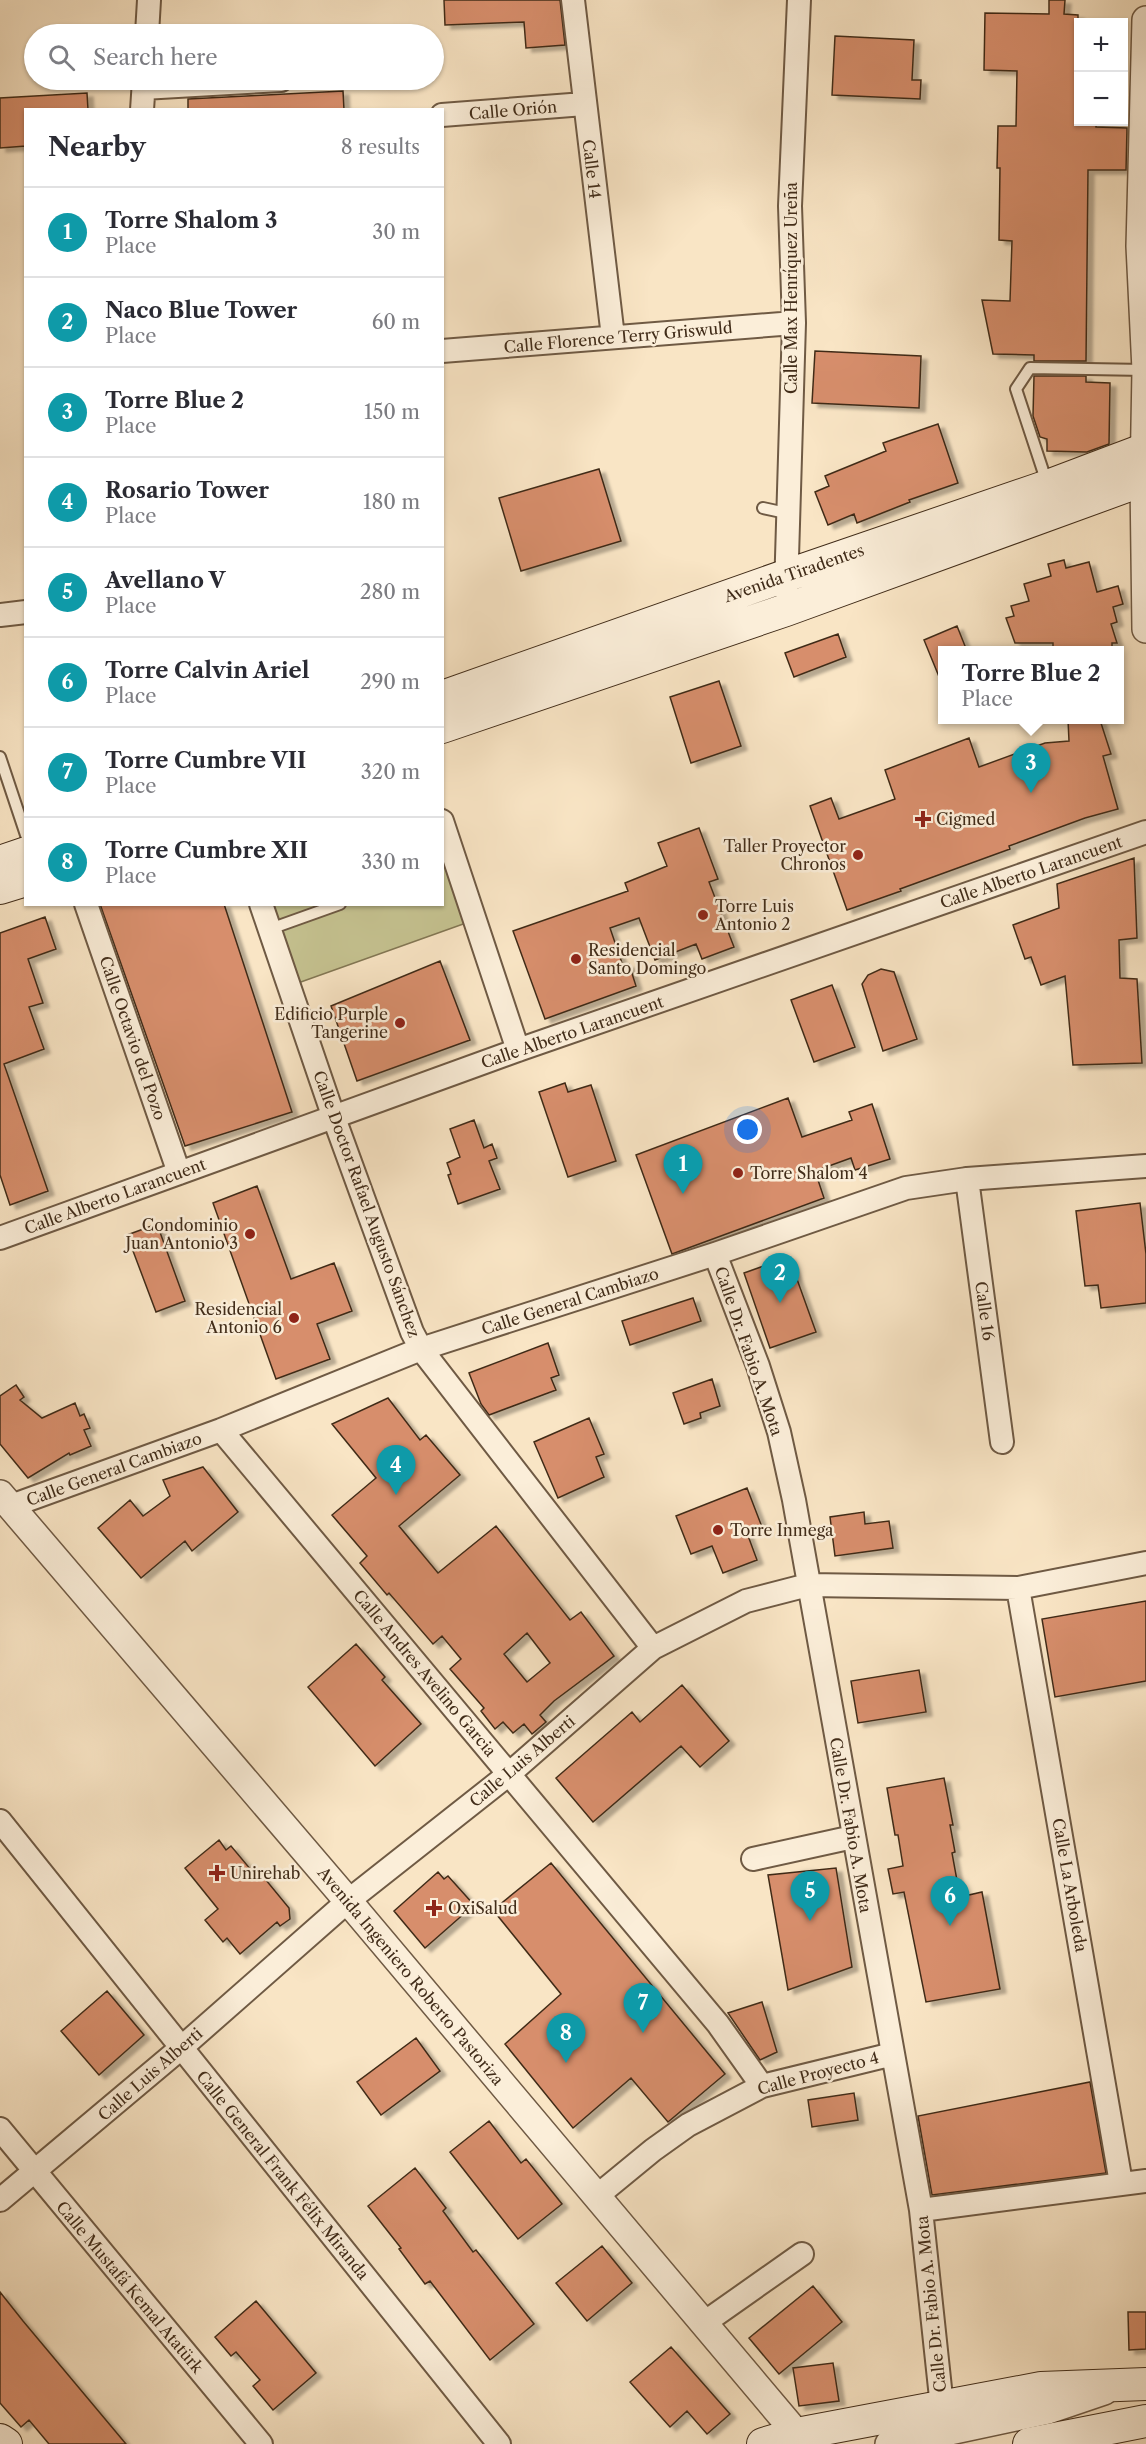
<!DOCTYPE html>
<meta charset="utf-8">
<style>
:root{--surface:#fff;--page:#f2f2f3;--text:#2b2b33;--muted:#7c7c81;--line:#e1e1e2;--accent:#8f2418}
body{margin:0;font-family:"Libre Caslon Text",serif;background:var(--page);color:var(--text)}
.controls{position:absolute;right:18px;top:18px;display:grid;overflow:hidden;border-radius:0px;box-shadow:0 2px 4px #0004}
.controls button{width:54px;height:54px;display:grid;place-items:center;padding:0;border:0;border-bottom:2px solid var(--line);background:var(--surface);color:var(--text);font:30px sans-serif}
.you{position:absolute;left:748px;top:1130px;width:21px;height:21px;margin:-15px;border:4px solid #fff;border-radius:50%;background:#1a73e8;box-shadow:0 0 0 9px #1a73e833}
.badge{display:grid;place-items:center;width:39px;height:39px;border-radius:50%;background:var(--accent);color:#fff;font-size:20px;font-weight:700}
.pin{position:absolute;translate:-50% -50px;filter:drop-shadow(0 2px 3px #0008)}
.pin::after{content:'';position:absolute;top:32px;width:21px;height:18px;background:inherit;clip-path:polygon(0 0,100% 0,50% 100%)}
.popup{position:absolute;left:938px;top:646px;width:186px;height:78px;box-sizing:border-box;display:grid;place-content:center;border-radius:0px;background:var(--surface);filter:drop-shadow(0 2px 4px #0005);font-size:20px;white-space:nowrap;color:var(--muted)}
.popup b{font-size:22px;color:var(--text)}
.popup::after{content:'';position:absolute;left:50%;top:100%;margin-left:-12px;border:12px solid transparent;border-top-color:var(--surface)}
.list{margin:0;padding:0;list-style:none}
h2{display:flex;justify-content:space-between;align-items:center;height:78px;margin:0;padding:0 24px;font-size:26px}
h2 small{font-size:20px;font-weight:400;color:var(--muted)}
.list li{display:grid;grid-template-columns:39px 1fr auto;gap:18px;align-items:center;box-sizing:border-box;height:90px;padding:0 24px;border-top:2px solid var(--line)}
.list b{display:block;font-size:22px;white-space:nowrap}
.list p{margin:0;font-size:20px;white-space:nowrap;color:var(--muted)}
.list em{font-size:20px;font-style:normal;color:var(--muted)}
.icon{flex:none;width:33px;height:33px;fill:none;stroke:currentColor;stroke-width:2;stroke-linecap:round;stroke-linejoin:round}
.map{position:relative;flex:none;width:1146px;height:2444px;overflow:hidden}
.search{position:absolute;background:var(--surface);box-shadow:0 2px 4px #0004;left:24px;top:24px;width:420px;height:66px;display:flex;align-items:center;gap:15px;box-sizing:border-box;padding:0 21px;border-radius:33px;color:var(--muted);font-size:22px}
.panel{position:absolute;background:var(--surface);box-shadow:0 2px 4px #0004;left:24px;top:108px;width:420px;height:798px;border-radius:0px}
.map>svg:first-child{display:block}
.green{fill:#c5c290;stroke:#837754;stroke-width:1.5}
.building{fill:#d78e6c;stroke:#412c19;stroke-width:1.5;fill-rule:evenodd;filter:url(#shadow)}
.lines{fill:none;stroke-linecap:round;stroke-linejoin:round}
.service-casing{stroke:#6f5a44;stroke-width:14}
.minor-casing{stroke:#6f5a44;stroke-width:26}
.tertiary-casing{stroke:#6f5a44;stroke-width:30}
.secondary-casing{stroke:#412c19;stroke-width:34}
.service{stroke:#fbeed9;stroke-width:10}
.minor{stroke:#fbeed9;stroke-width:22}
.tertiary{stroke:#fbeed9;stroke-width:27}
.secondary{stroke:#fbeed9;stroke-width:32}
.poi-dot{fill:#8f2418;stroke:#fbeed9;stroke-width:2}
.labels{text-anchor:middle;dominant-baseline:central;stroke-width:5;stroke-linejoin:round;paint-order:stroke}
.street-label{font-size:16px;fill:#412c19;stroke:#fbeed9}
.poi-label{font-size:16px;fill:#412c19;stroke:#fbeed9;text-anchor:start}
</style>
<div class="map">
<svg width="1146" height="2444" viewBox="0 0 1146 2444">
<defs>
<filter id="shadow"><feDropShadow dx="6" dy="4" stdDeviation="1.5" flood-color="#0004"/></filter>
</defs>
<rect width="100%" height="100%" fill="#f9e5c5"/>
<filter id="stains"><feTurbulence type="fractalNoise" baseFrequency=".00333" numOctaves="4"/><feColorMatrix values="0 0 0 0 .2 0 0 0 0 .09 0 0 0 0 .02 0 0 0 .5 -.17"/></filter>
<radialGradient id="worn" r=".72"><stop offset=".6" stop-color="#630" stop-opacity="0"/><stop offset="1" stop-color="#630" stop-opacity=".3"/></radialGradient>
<path class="green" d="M443 854 466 923 298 983 271 905 442 904Z"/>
<path class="building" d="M444 0H560L565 45 526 48 524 22 445 25Z
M1049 0H1065L1064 14 1078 15V122H1096V127L1127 128 1126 170H1088L1086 361H1034V355L993 354 982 300 1010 301 1012 241 999 240 1000 168H997L998 126H1016L1017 71 984 70 985 13 1049 14Z
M835 36 914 40 912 80H921L920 99 832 95Z
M343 91 344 110H188V99Z
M87 93 88 110H26V146L0 148V98Z
M815 351 921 356 919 408 812 403Z
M1034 376H1086V382L1110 383 1109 444 1087 452 1047 451V439L1040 437 1033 416Z
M938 424 958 483 909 500 910 502 857 523 854 514 828 525 815 492 829 486 825 476 886 451 883 443Z
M599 469 621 541 521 571 499 498Z
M1064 560 1066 568 1089 562 1097 592 1118 586 1123 604 1113 607 1117 622 1111 624 1117 643H1112V651H1053V643H1015L1006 618 1014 616 1011 606 1029 601 1024 584 1051 576 1048 564Z
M957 626 967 651H942V684L924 640Z
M838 634 846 657 794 677 785 653Z
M719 681 741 746 691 763 670 697Z
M1068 720H1100L1111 754 1103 756 1118 809 1085 818 1009 846 1010 849 900 889 901 891 847 910 810 806 831 798 839 819 895 799 885 770 969 738 979 767 1045 743 1069 741Z
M699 828 718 879 709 882 734 947 702 959 696 944 655 960 639 918 610 928 623 966 629 964 636 986 545 1019 513 931 628 891 625 883 667 866 658 843Z
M1134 858 1137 938 1119 940 1120 978 1137 979 1142 1063 1073 1065 1065 976 1041 985 1031 957 1025 959 1013 925 1059 908 1057 884Z
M100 904H224L292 1112 185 1146Z
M45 917 56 949 28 959 43 1003 29 1007 44 1049 4 1064 48 1191 10 1205 0 1175V933Z
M440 961 470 1040 357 1081 331 1006Z
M881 969 894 972 917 1039 883 1051 862 984 868 975Z
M832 985 855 1047 814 1062 791 1000Z
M565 1083 568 1092 591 1085 616 1161 568 1177 539 1092Z
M788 1098 802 1137 852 1120 849 1112 872 1104 890 1159 855 1170 851 1158 815 1171 824 1198 672 1254 636 1155Z
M474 1120 484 1148 492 1144 497 1158 489 1161 500 1189 458 1204 448 1175 451 1174 447 1163 460 1157 450 1129Z
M257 1186 291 1279 334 1263 352 1311 317 1324 330 1359 276 1379 213 1203Z
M1140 1203 1146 1254V1303L1101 1308 1098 1285 1085 1286 1076 1211Z
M157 1224 185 1301 156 1312 127 1235Z
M789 1257 816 1332 770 1348 744 1273Z
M693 1298 701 1321 630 1345 622 1321Z
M548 1343 559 1375 551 1378 556 1390 489 1415 481 1404 469 1373Z
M712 1379 720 1406 700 1413 701 1418 684 1424 673 1393Z
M16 1385 24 1397 20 1400 42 1418 75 1403 80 1416 84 1414 90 1428 84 1430 91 1446 70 1455 69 1453 28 1478 0 1444V1396Z
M388 1398 420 1440 426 1435 460 1475 399 1526 438 1573 496 1526 570 1620 581 1612 614 1656 554 1701 540 1715 546 1722 532 1734 524 1724 513 1733 503 1722 495 1729 481 1711 484 1708 450 1669 461 1659 442 1636 433 1644 389 1593 387 1595 360 1563 367 1556 332 1515 376 1478 332 1424ZM527 1633 550 1663 527 1682 504 1654Z
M589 1418 604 1454 596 1457 604 1477 558 1498 534 1442Z
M203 1467 238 1512 192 1551 185 1541 141 1578 98 1528 130 1500 143 1516 170 1496 163 1480Z
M747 1488 762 1527 747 1533 757 1560 723 1573 712 1546 691 1554 676 1516Z
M864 1512 865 1524 889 1521 893 1548 835 1556 830 1517Z
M1146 1601V1681L1055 1697 1042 1619Z
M356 1644 385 1677 382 1680 421 1724 375 1766 308 1687Z
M919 1670 926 1712 858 1723 851 1681Z
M682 1685 729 1741 700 1767 681 1746 593 1822 556 1778 632 1712 640 1722Z
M944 1778 953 1825H950L955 1852 952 1853 960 1897 982 1892 1000 1989 926 2002 904 1892 893 1894 888 1869 903 1866 898 1835H895L887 1788Z
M219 1840 226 1850 231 1846 257 1877 261 1874 289 1908 290 1919 280 1926 277 1922 240 1954 227 1938 223 1942 205 1920 218 1909 185 1868Z
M551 1863 725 2074 668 2122 631 2078 573 2128 505 2044 561 1994 493 1910Z
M836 1868 852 1967 788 1990 768 1875Z
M438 1872 444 1879 448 1876 474 1905 425 1948 394 1911Z
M107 1991 144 2035 99 2075 61 2031Z
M762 2002 777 2052 760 2060 728 2013Z
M416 2038 440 2071 381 2115 357 2082Z
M1090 2082 1106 2173 932 2195 918 2116Z
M854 2093 858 2120 812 2127 808 2100Z
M489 2121 521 2163 526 2159 562 2204 518 2239 450 2152Z
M415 2168 446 2208 443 2211 473 2252 476 2250 534 2324 490 2360 430 2281 425 2284 399 2249 401 2248 368 2206Z
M602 2246 632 2283 587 2321 556 2283Z
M813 2286 842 2322 779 2374 749 2338Z
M0 2292 23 2321 126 2444H49L29 2420 21 2427 0 2403Z
M256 2301 316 2373 273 2410 253 2386 260 2380 236 2352 231 2356 215 2337Z
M1128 2312H1146V2349L1129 2350Z
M671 2347 730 2414 707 2434 687 2411 670 2427 630 2382Z
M833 2363 839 2401 799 2406 793 2368Z"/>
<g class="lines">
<g class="service-casing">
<path id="service" d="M1047 483 1016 389 1030 368 1145 370
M763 508 786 513
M0 757 26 835
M270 929 340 904"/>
</g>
<g class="minor-casing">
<path id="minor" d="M573 0 613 337
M147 34 149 0
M143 88 281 80
M142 110 144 80
M442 115 584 104
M442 351 794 323
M786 591 794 323 790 206 799 0
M0 615 26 612
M442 821 518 1050
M86 904 179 1173
M261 904 334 1118 412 1332 421 1349 653 1648
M967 1179 1002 1442
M0 1238 518 1050 1146 832
M715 1254 758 1366 779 1432 794 1500 921 2210 942 2407
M221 1430 718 2024 762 2086
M11 1506 221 1430 421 1349 715 1254 906 1188 967 1179 1146 1166
M1018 1588 1121 2183
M0 1821 499 2444
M753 1859 853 1837
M0 2129 261 2444
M597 2196 653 2150 688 2125 762 2086 893 2054
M0 2200 181 2048 348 1901 509 1774 653 1648 746 1601 808 1585 1018 1588 1146 1563
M921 2210 1146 2181
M704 2323 802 2254"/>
</g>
<g class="tertiary-casing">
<path id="tertiary" d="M1146 20 1140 246 1146 370 1144 480 1146 629
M0 1494 348 1901 797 2434
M889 2444 1048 2410 1104 2391"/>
</g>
<g class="secondary-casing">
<path id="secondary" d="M442 697 785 576 1048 486 1146 449
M442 727 786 610 1146 479
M0 862 26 853
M0 888 26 880
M0 2440 6 2444
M763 2444 797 2434 1041 2388 1146 2384
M1029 2444 1146 2421"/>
</g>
<use href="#service" class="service"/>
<use href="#minor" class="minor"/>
<use href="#tertiary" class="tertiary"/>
<use href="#secondary" class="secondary"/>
</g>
<g class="poi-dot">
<path d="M920 810h6v6h6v6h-6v6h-6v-6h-6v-6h6z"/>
<circle cx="858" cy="855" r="6"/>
<circle cx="703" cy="915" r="6"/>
<circle cx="576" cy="959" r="6"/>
<circle cx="400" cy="1023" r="6"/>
<circle cx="738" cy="1173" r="6"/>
<circle cx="250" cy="1234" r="6"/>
<circle cx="294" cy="1318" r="6"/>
<circle cx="718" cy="1530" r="6"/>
<path d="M214 1864h6v6h6v6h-6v6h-6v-6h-6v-6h6z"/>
<path d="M431 1899h6v6h6v6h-6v6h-6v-6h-6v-6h6z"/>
</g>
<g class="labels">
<g class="street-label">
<text transform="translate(513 110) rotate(-5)">Calle Orión</text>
<text transform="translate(592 169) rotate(83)">Calle 14</text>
<text transform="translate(791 288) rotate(-90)">Calle Max Henríquez Ureña</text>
<text transform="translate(618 337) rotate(-5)">Calle Florence Terry Griswuld</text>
<text transform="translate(794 573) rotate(-19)">Avenida Tiradentes</text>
<text transform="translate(1031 872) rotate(-19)">Calle Alberto Larancuent</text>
<text transform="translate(572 1032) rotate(-19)">Calle Alberto Larancuent</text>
<text transform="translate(133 1038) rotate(71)">Calle Octavio del Pozo</text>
<text transform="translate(115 1196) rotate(-20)">Calle Alberto Larancuent</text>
<text transform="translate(367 1204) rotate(70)">Calle Doctor Rafael Augusto Sánchez</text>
<text transform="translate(570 1301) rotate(-18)">Calle General Cambiazo</text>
<text transform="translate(985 1311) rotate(82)">Calle 16</text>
<text transform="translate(749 1351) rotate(71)">Calle Dr. Fabio A. Mota</text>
<text transform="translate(114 1469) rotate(-20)">Calle General Cambiazo</text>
<text transform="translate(425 1673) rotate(50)">Calle Andres Avelino Garcia</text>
<text transform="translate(522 1761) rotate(-40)">Calle Luis Alberti</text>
<text transform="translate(851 1825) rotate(80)">Calle Dr. Fabio A. Mota</text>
<text transform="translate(1070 1885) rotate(80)">Calle La Arboleda</text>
<text transform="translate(411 1976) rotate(50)">Avenida Ingeniero Roberto Pastoriza</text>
<text transform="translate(818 2073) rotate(-15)">Calle Proyecto 4</text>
<text transform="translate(150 2074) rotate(-41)">Calle Luis Alberti</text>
<text transform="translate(283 2175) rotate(51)">Calle General Frank Félix Miranda</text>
<text transform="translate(130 2287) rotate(50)">Calle Mustafá Kemal Atatürk</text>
<text transform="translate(931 2304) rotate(-96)">Calle Dr. Fabio A. Mota</text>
</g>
<g class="poi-label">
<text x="936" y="819">Cigmed</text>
<text x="846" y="846" text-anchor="end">Taller Proyector<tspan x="846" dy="18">Chronos</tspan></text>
<text x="715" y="906">Torre Luis<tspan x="715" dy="18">Antonio 2</tspan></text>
<text x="588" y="950">Residencial<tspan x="588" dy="18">Santo Domingo</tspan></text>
<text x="388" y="1014" text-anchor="end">Edificio Purple<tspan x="388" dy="18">Tangerine</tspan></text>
<text x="750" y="1173">Torre Shalom 4</text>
<text x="238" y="1225" text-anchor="end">Condominio<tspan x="238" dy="18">Juan Antonio 3</tspan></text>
<text x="282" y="1309" text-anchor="end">Residencial<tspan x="282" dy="18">Antonio 6</tspan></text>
<text x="730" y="1530">Torre Inmega</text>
<text x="230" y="1873">Unirehab</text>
<text x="448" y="1908">OxiSalud</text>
</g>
</g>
<rect width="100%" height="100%" filter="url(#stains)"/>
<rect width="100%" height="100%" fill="url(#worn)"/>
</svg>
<div class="controls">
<button>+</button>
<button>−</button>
</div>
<div class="you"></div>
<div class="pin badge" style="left:683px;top:1194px;background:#0f9aa8">1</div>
<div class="pin badge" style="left:780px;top:1303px;background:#0f9aa8">2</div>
<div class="pin badge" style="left:1031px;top:793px;background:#0f9aa8">3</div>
<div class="popup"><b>Torre Blue 2</b>Place</div>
<div class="pin badge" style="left:396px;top:1495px;background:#0f9aa8">4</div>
<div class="pin badge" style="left:810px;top:1921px;background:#0f9aa8">5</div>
<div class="pin badge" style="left:950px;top:1926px;background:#0f9aa8">6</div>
<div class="pin badge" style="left:643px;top:2033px;background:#0f9aa8">7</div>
<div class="pin badge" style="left:566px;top:2063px;background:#0f9aa8">8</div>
<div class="search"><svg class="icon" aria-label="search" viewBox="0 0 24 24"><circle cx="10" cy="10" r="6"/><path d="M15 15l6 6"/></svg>Search here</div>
<section class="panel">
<h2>Nearby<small>8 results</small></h2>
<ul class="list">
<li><span class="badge" style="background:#0f9aa8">1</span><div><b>Torre Shalom 3</b><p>Place</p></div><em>30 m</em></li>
<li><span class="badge" style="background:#0f9aa8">2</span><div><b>Naco Blue Tower</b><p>Place</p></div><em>60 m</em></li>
<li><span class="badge" style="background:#0f9aa8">3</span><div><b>Torre Blue 2</b><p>Place</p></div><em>150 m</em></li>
<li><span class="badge" style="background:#0f9aa8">4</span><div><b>Rosario Tower</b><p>Place</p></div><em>180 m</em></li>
<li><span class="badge" style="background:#0f9aa8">5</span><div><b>Avellano V</b><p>Place</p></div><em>280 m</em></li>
<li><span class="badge" style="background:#0f9aa8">6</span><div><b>Torre Calvin Ariel</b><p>Place</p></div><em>290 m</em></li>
<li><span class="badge" style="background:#0f9aa8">7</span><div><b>Torre Cumbre VII</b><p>Place</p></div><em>320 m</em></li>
<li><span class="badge" style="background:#0f9aa8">8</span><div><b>Torre Cumbre XII</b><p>Place</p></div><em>330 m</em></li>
</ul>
</section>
</div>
